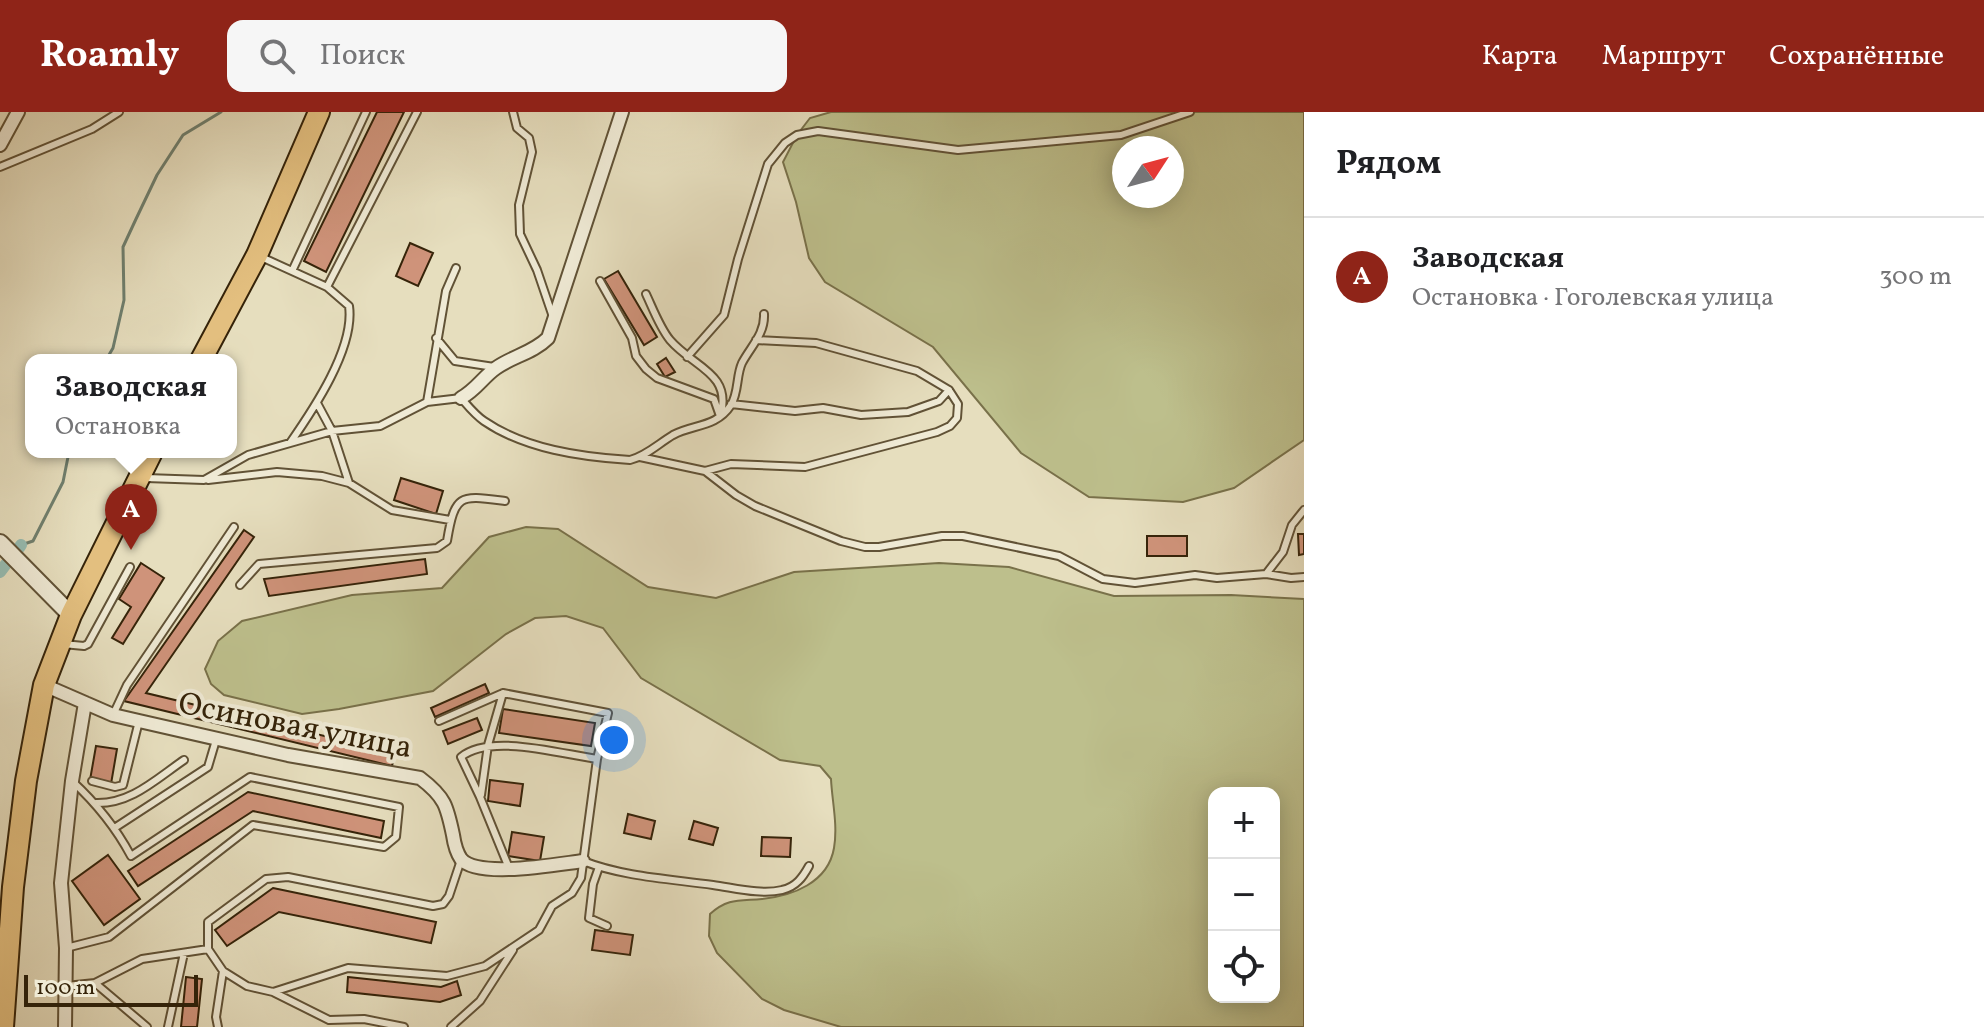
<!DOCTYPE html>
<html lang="ru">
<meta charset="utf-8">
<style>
:root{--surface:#fff;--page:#f6f6f6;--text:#202124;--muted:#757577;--line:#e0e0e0;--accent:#8f2418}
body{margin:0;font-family:Vollkorn,serif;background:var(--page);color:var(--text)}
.controls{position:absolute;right:24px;bottom:24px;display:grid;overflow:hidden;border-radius:16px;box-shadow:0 4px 20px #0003}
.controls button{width:72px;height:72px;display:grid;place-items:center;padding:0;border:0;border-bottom:2px solid var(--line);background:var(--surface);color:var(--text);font:40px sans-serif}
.compass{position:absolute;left:1112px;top:24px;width:72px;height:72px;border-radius:50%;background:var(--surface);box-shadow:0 4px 20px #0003;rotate:54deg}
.scale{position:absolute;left:24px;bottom:20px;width:174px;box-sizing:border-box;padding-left:8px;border:4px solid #352309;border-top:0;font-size:22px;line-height:28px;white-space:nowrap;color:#352309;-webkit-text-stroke:6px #efead5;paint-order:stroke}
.you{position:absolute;left:614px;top:628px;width:28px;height:28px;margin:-20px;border:6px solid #fff;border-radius:50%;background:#1a73e8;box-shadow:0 0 0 12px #1a73e833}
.badge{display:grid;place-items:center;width:52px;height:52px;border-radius:50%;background:var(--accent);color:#fff;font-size:26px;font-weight:700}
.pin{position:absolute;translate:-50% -66px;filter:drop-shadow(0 2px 4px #0008)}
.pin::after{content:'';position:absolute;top:42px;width:28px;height:24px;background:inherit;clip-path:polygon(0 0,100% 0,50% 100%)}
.popup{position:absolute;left:25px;top:242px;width:212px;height:104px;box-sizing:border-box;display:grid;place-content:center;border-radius:16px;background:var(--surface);filter:drop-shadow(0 2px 6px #0005);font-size:26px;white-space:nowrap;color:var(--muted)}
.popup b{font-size:30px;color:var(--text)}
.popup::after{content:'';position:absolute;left:50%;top:100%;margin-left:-16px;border:16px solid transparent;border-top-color:var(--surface)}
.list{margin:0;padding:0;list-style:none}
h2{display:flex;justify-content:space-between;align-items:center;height:104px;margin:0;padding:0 32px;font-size:34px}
h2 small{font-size:26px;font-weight:400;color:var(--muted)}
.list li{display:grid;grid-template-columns:52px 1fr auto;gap:24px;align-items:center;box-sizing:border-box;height:120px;padding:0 32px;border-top:2px solid var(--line)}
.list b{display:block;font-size:30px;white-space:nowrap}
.list p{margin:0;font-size:26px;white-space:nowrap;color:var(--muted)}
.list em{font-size:26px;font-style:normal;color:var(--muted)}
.icon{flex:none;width:44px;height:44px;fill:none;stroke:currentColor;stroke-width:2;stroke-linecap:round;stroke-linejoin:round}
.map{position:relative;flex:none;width:1304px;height:915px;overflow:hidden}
header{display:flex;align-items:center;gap:48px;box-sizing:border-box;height:112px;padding:0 40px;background:var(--accent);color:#fff}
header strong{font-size:38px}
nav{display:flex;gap:44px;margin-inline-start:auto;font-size:28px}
.search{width:560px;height:72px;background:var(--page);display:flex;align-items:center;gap:20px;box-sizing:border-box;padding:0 28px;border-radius:16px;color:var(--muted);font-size:30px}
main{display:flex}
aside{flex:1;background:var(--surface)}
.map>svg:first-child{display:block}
.green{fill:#bdbf8c;stroke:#79714a;stroke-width:2;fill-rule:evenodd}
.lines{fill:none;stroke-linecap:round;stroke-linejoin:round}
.stream{stroke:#6f7f6e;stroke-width:3}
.canal{stroke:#96bcb2;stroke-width:12}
.building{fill:#cf937a;stroke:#352309;stroke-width:2}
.service-casing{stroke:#615236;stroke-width:10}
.minor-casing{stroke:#615236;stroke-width:16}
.tertiary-casing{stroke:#615236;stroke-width:20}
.primary-casing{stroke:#352309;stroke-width:24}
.service{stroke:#efead5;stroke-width:6}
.minor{stroke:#efead5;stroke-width:12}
.tertiary{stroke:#efead5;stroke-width:16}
.primary{stroke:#e3bf7f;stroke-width:20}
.labels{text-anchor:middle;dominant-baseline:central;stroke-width:8;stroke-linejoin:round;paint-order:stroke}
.street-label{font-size:32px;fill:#352309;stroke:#efead5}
</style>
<header>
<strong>Roamly</strong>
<div class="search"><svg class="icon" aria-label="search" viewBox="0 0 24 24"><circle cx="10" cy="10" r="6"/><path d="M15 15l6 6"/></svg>Поиск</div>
<nav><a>Карта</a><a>Маршрут</a><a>Сохранённые</a></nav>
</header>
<main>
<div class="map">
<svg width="1304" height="915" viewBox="0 0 1304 915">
<rect width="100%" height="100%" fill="#e6debe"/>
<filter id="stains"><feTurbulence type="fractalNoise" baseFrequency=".0025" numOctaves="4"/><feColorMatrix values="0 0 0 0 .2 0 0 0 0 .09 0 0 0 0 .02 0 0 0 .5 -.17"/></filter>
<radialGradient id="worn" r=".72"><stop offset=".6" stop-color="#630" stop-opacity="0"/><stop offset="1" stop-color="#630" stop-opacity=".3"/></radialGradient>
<path class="green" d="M831 0H1304V328L1234 376 1183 390 1089 385 1021 341 933 235 825 170 809 146 796 90 783 50 797 23 810 6ZM1124 36H1172V84H1124Z
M526 415 558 417 648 475 716 486 794 460 939 451 1009 455 1114 484 1231 483 1304 487V915H841L784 898 762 887 717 841 709 824 710 802C728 786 739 789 762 787 792 784 828 771 834 736 838 713 832 689 831 667L820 654 780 648 641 566 603 516 566 504 535 506 506 522 433 579 339 597 302 602 224 583 211 572 205 557 218 529 242 509 352 483 442 476 489 425ZM1214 681H1274V885H1214Z"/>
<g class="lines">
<path class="stream" d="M106 248 113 236 124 188 123 135 136 107 157 63 183 23 221 0
M21 433 33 429 63 370 69 340"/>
<path class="canal" d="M19 436 21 433
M0 460 6 452"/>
</g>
<path class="building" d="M377 0H404L326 160 304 149Z
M410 131 433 141 418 174 396 164Z
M618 159 657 225 644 233 604 167Z
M666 246 675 260 665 265 657 252Z
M401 366 443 379 436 402 394 388Z
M244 418 254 425 146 581 395 641 392 654 124 589Z
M1298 422H1304V442L1299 443Z
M1147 424H1187V444H1147Z
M425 447 427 462 269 484 264 467Z
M141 451 164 466 123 532 112 526 131 495 119 487Z
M485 572 489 581 435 605 431 596Z
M503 597 595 611 591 634 499 621Z
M477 606 482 618 448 632 443 619Z
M96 634 117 637 111 672 90 668Z
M490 668 523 672 520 694 488 689Z
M248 680 384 709 381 726 253 699 138 774 128 759Z
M628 702 655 709 651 727 624 721Z
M694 709 718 716 713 733 689 727Z
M512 720 544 725 540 749 508 744Z
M762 725 791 726 790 745 761 744Z
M108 743 140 787 104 813 72 769Z
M273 776 436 810 431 831 279 800 227 834 215 818Z
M595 818 633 823 630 843 592 838Z
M186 865 202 867 197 915H181Z
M348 865 441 875 457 869 461 883 440 890 347 880Z"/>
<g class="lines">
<g class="service-casing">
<path id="service" d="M513 0 517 16 529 26 532 40 519 93 520 122 537 158 553 205
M0 55 92 17 119 0
M259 144 327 175 349 194C355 236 313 298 290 331
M293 157 366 0
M600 169 632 226 636 244 646 257 657 266 714 287 720 304
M327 175 417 0
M646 182C653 197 660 216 670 228 693 255 731 261 721 301
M436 226 455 249 494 255
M687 245 724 203 738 147 768 52 785 31 797 23 818 19 958 38 1121 23 1190 0
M427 290 446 179 456 156
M317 291 332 319 349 371
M731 292 795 299 823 296 861 303 908 300 939 289 949 278
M640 345 705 359 736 383 755 394 841 429 865 435H879L942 424H963L1059 444 1103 467 1135 471 1195 463 1217 466 1266 462 1291 466 1304 465
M705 359 731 352 805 355 937 320 950 314 957 306 958 292 949 278 917 259 816 231 756 228
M146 366 204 368 248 343 332 319 380 314 427 290 461 286C468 294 475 303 484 309 525 337 581 345 630 348 646 344 658 332 673 323 693 312 716 316 731 293 739 280 736 264 742 251 751 234 765 222 764 202
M208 368 277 360 322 364 349 371 392 398 450 408
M1266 462 1283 440 1292 413 1304 398
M240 473 259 452 437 436 447 429C455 381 460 383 505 389
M63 532 84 534 88 532 130 455
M113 603 127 573 234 415
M439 609 503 581 608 601 597 647 581 766 572 781 552 794 539 818 485 854 447 864 348 856 273 880 247 874 223 859 208 837V810L266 767 288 765 433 794 443 792 449 784 461 748
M92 669 115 675 123 673 139 609
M481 683 488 633 503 581
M96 691C131 692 156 667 184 648
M116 715 208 655 216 628
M583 749C624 765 671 767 713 773 735 776 761 783 782 778 796 775 803 765 809 754
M599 755 593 772 589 806 607 814
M509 756 480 685 461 645C490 621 561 642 597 647
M66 836 109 825 253 713 384 735 396 725 399 695 250 665 131 744C115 714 97 692 72 669
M95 871 147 915
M66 874 95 871 142 847 208 837
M273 880 329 908 364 907 404 915
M168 915 184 841
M218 915 216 905 223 859
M451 915 480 889 513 838"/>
</g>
<g class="minor-casing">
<path id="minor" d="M0 33 18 0
M461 286C476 278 483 265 496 256 513 244 533 241 548 226L622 0
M44 573 113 603 139 609 288 643 420 666C445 685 447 694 453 723 454 730 457 741 461 747 478 767 558 752 583 749
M65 915 66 836 61 771 72 669 85 591"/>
</g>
<g class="tertiary-casing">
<path id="tertiary" d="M0 431 71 503"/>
</g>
<g class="primary-casing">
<path id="primary" d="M201 248 257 143 319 0
M3 915 13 775 26 669 44 573 71 503 152 340"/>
</g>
<use href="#service" class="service"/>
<use href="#minor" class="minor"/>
<use href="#tertiary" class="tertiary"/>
<use href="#primary" class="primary"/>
</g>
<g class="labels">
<g class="street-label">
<text transform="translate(295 615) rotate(11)">Осиновая улица</text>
</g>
</g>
<rect width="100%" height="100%" filter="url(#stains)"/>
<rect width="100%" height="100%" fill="url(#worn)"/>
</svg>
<div class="controls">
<button>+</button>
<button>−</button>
<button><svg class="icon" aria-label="locate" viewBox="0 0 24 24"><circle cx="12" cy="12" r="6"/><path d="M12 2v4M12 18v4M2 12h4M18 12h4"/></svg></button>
</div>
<svg class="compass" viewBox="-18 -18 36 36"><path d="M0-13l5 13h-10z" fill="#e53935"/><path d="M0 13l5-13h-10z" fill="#757577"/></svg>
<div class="scale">100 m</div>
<div class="you"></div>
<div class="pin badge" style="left:131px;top:438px">A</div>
<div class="popup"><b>Заводская</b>Остановка</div>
</div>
<aside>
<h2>Рядом<small></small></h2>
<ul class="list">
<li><span class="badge">A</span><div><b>Заводская</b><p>Остановка · Гоголевская улица</p></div><em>300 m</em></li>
</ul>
</aside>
</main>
